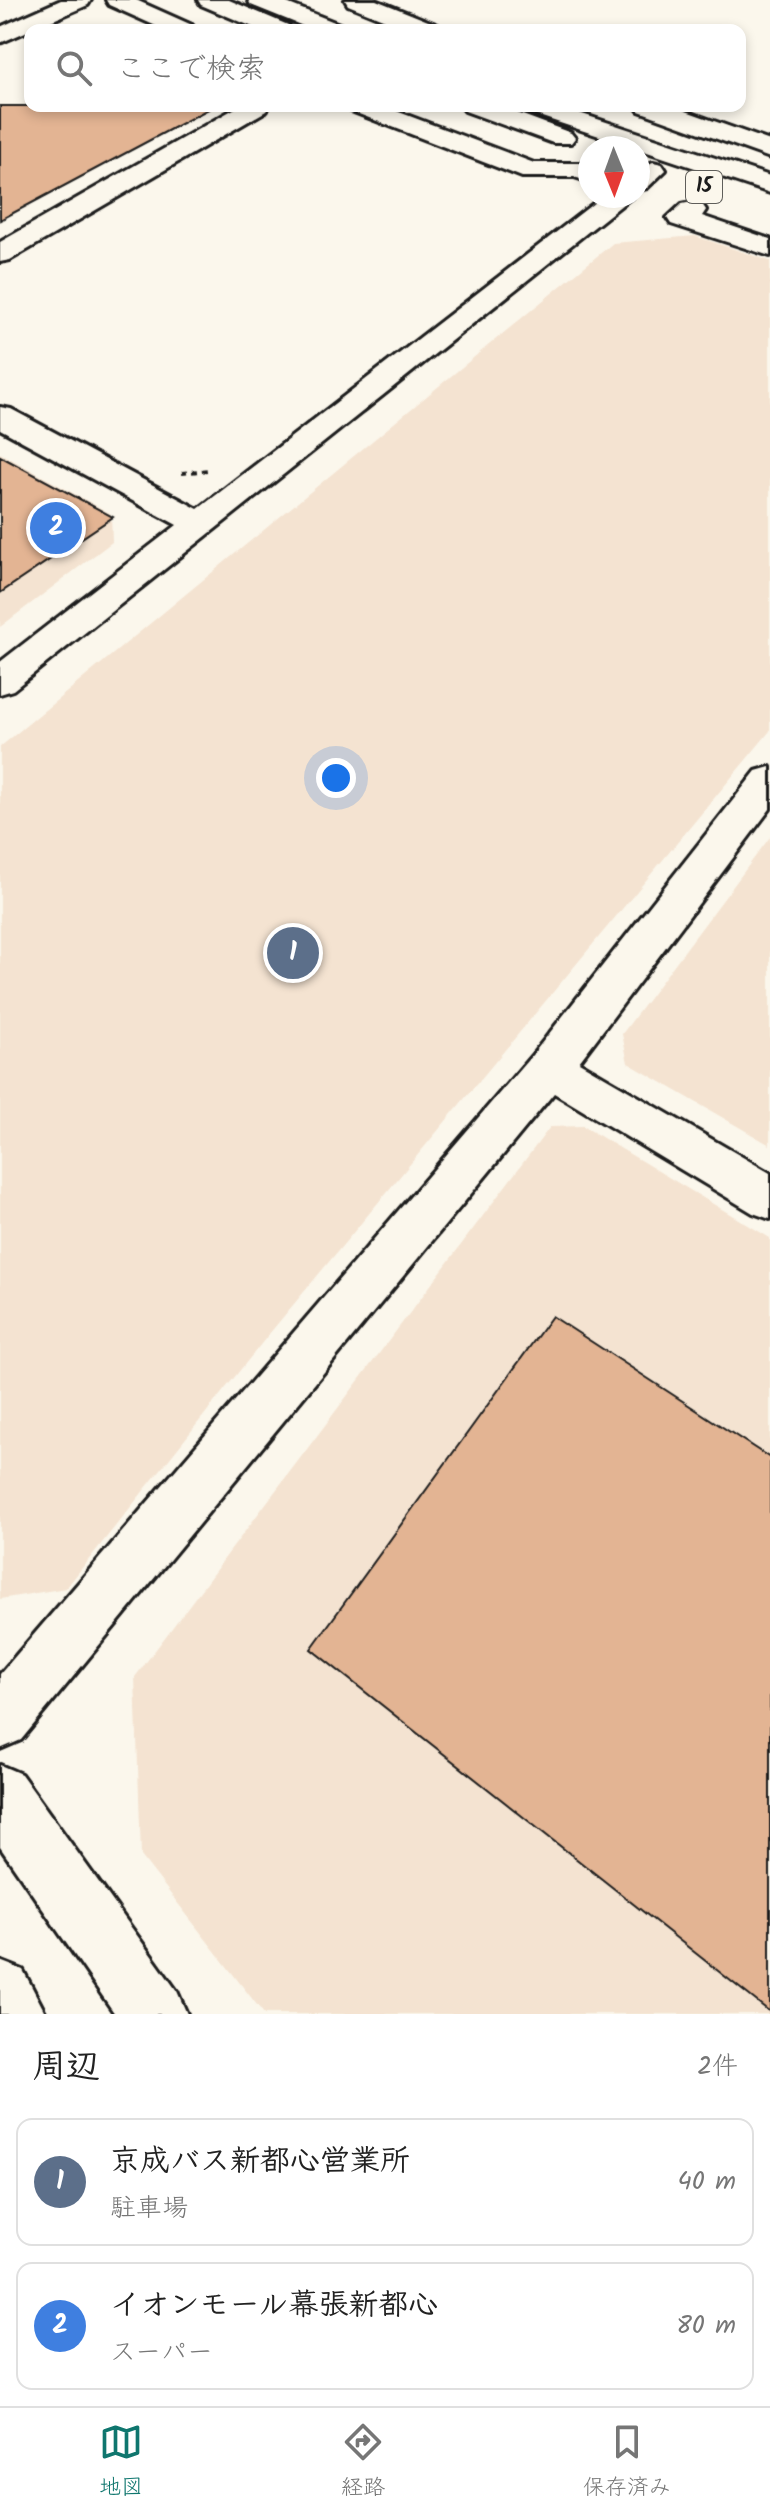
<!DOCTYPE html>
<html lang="ja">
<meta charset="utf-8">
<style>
:root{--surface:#fff;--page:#f2f2f2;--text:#222;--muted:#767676;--line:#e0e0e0;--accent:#0f766e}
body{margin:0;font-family:Kalam,"Klee One",sans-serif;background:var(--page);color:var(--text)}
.compass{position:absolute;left:578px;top:136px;width:72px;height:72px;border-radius:50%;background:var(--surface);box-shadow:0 4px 12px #0003;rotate:179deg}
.you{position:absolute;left:336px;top:778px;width:28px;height:28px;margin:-20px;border:6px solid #fff;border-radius:50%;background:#1a73e8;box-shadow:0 0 0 12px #1a73e833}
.badge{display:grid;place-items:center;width:52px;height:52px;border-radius:50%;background:var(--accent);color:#fff;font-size:26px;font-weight:700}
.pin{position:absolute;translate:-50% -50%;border:4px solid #fff;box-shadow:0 2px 8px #0006}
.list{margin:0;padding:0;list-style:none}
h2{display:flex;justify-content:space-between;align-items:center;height:104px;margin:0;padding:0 32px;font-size:34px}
h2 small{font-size:26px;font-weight:400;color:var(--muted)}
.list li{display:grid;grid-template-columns:52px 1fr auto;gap:24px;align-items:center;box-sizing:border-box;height:128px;margin:0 16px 16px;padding:0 16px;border:2px solid var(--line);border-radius:16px}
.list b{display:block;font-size:30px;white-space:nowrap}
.list p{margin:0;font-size:26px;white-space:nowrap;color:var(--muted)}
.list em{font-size:26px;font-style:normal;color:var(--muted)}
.icon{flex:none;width:44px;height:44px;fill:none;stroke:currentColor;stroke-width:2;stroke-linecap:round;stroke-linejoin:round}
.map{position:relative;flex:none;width:770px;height:2014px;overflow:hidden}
.search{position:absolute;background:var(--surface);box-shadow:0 4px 12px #0003;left:24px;right:24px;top:24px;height:88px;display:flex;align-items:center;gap:20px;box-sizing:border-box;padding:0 28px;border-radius:16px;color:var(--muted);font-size:30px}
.sheet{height:392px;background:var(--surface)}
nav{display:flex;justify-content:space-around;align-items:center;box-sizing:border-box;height:112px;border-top:2px solid var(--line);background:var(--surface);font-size:22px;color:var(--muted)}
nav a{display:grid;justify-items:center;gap:4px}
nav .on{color:var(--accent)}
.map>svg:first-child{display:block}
.built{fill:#f4e3d1}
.building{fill:#e3b493;stroke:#1c1c1c;stroke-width:2}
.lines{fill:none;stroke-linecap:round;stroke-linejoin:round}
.minor-casing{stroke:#1c1c1c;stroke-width:6}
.major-casing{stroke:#1c1c1c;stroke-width:6}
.path{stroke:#1c1c1c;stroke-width:4;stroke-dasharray:5 5;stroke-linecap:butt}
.minor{fill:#fbf7ec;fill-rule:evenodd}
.major{fill:#fbf7ec;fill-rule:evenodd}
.labels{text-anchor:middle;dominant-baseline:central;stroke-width:6;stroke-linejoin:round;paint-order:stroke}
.shield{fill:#fbf7ec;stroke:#5f5e5a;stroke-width:2}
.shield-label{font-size:20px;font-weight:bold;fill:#1c1c1c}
</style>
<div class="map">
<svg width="770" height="2014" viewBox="0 0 770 2014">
<rect width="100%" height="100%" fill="#fbf7ec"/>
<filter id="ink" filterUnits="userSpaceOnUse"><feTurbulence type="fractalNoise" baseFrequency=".0125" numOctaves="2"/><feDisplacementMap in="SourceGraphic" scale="16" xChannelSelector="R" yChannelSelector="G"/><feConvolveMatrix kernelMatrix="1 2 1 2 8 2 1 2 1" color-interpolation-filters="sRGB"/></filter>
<g filter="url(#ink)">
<path class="built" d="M695 236 770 261V731L269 1334 66 1588 0 1599V747L613 243Z
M0 453 111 514 112 542 0 627Z
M770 837V1145L628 1063 622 1034Z
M583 1126 770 1238V2014H264L141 1856 135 1677 550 1127Z"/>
<path class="building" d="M0 106H214L0 220Z
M0 456 113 517 0 593Z
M552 1316 770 1458V2012L311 1649Z"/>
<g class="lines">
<g class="minor-casing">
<path id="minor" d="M61 0H91L88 5 0 43V27Z
M106 0H136L192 25 196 30H165L109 5Z
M345 0H376L438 25 442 30H410L348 5Z
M239 106H270L266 111 10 260 0 262V242Z
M347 106H383L534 163H586L590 165V182L574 177H522L351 111Z
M635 106H672L770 141V158L639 111Z
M653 162 662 164 666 170 647 188 638 190V169Z
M603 196H633L13 690 0 694V662L177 525 0 429V407L11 409 198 509Z
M692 202 702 204 706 210 702 216 770 239V256L671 224 667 218 682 204Z
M770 767V809L579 1062 770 1173V1219L753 1213 554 1093 21 1740 0 1749V1674L533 1054 756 771Z
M0 1765 21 1774 177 1991 187 2014H115L0 1847Z
M0 1961 23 1970 46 2014H0Z"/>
</g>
<g class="major-casing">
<path id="major" d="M198 0H229L288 25 292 30H260L201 5Z
M248 0H279L342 25 346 30H313L251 5Z
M461 106H498L571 133 575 138 571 143H553L465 111Z
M520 106H558L770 176V193L524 111Z"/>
</g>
<path class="path" d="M182 473 208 470"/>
<use href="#minor" class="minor"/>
<use href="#major" class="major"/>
</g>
</g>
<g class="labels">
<rect class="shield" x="686" y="171" width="36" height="32" rx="6"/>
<g class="shield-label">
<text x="704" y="187">15</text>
</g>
</g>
</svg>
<svg class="compass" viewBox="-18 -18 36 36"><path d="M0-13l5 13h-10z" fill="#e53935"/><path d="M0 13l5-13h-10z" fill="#767676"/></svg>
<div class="you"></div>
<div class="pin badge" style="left:293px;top:953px;background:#5c6f8a">1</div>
<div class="pin badge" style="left:56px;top:528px;background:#3f7fe0">2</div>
<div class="search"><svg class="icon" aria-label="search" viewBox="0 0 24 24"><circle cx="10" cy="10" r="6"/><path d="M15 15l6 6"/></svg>ここで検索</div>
</div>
<section class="sheet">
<h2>周辺<small>2件</small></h2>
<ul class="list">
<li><span class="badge" style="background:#5c6f8a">1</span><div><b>京成バス新都心営業所</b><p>駐車場</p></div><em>40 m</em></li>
<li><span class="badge" style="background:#3f7fe0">2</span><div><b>イオンモール幕張新都心</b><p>スーパー</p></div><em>80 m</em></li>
</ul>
</section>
<nav>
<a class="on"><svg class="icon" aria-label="map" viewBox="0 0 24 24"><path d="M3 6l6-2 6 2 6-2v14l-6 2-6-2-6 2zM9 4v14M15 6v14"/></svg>地図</a>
<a><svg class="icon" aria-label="directions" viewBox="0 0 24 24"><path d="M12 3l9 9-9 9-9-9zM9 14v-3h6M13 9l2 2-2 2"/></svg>経路</a>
<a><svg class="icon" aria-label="saved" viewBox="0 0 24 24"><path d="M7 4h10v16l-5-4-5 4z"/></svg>保存済み</a>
</nav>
